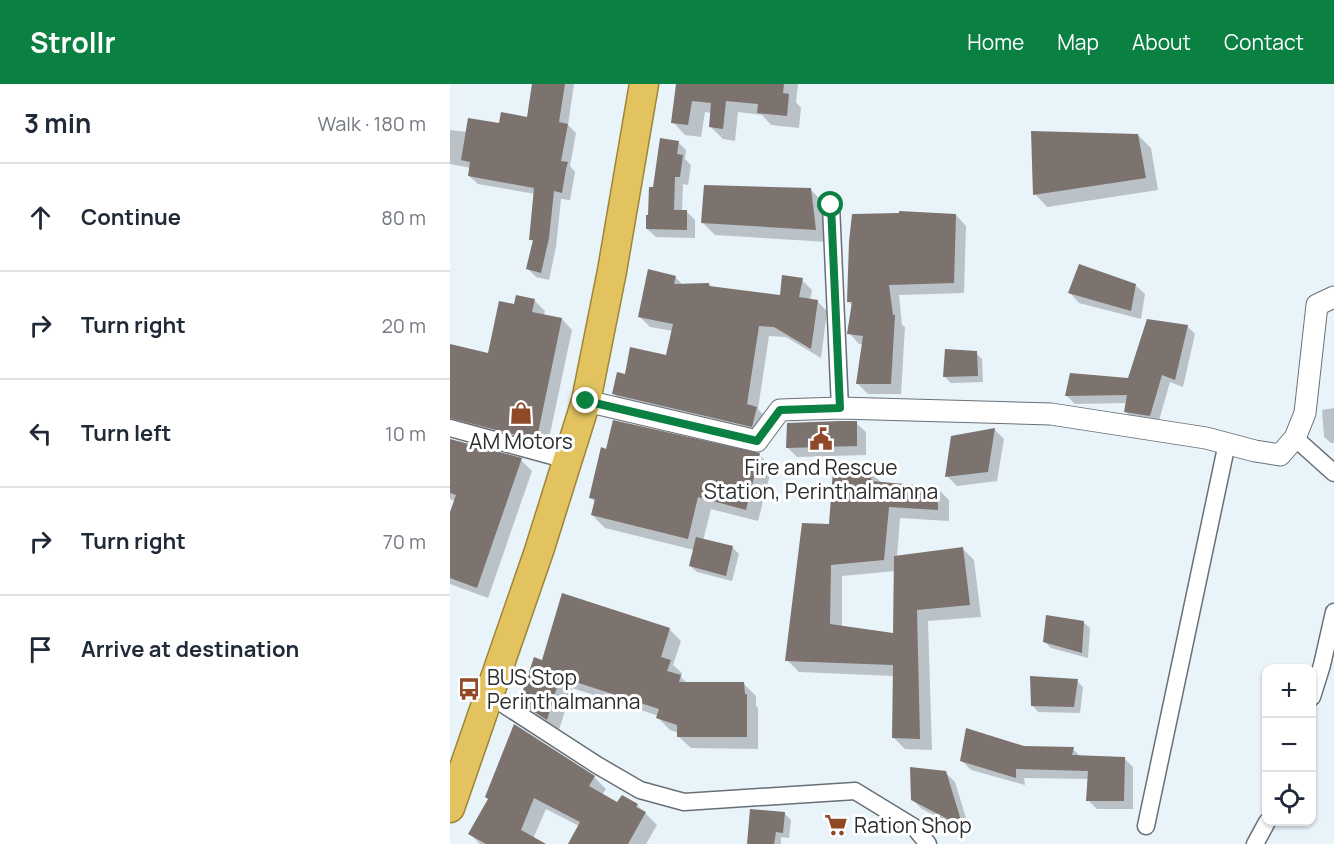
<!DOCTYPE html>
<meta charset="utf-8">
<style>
:root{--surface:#fff;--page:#f6f6f7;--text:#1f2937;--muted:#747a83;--line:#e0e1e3;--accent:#0b8043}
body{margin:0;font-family:Manrope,sans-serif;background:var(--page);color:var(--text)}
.controls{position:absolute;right:18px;bottom:18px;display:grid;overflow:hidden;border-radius:12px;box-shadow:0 2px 4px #0004}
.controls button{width:54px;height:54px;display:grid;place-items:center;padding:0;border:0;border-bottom:2px solid var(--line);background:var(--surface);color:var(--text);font:30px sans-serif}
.stop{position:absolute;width:18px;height:18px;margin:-14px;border:4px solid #0b8043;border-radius:50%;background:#fff}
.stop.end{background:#0b8043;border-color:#fff;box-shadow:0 2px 6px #0008}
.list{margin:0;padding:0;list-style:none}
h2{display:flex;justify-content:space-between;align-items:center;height:78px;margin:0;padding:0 24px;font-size:26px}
h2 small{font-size:20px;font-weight:400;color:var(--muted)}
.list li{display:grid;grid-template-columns:39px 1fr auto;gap:18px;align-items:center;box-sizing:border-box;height:108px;padding:0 24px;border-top:2px solid var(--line)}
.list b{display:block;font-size:22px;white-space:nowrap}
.list em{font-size:20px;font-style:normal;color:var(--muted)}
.icon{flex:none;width:33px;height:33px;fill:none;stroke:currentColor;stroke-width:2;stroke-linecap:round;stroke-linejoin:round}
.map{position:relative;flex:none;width:884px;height:760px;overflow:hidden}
header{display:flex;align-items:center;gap:36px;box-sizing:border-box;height:84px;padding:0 30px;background:var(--accent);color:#fff}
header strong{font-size:28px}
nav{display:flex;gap:33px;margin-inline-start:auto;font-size:21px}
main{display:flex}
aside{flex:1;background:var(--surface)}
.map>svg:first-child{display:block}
.shadow{fill:#0003;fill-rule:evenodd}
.building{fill:#7c726e}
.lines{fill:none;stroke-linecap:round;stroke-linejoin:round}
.minor-casing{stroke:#687077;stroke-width:19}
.tertiary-casing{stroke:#687077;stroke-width:23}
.trunk-casing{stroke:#9d8536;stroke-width:31}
.minor{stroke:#fff;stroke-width:16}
.tertiary{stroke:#fff;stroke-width:21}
.trunk{stroke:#e2c360;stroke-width:28}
.route{stroke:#0b8043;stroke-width:8}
.labels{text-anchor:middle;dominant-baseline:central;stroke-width:6;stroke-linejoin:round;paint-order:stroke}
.poi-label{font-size:21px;fill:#2a2e31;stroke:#fff}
</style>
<header>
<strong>Strollr</strong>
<nav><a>Home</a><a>Map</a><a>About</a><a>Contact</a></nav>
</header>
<main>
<aside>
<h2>3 min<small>Walk · 180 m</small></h2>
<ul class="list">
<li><svg class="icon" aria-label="ahead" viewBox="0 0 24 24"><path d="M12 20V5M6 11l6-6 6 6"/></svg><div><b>Continue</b></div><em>80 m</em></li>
<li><svg class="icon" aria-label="right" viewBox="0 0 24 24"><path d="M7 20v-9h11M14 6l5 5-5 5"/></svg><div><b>Turn right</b></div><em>20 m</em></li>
<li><svg class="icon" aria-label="left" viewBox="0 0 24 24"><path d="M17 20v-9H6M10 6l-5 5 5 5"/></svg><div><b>Turn left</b></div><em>10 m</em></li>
<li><svg class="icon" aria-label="right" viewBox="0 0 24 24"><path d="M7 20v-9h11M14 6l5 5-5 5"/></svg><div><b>Turn right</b></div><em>70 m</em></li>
<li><svg class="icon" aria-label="arrive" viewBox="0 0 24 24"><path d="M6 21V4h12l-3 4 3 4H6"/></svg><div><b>Arrive at destination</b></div></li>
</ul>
</aside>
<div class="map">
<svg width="884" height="760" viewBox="0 0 884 760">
<rect width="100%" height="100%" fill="#e9f3fa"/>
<path class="shadow" d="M84 0H124L118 41 126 49 120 82 125 88 120 116 111 115 106 163 99 196 86 193 78 185 84 158 80 155 85 110 28 100 19 92 21 84 0 80V46L17 48 79 34Z
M227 0H348L346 18 351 24 349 44 321 41 312 31 288 28 285 57 273 55 261 43 262 29 255 28 251 53 235 51 223 38Z
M688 51 701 64 708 106 597 123 585 110Z
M228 58 236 66 235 75 241 81 238 101 233 100 232 128H237L245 136V154L206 153 197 145 204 104Z
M360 105 373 118 378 158 265 151 252 138Z
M506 131 516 142 514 209 449 211 452 241 455 243 451 310H418L407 299 413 260H409L399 249 403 223 399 218Z
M225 193 233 201 259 200 263 204 331 213 352 196 362 206 360 216 367 217 377 227 371 274 336 253 319 252 308 325 316 334 312 352 174 320 164 310 217 272 223 247 200 243 190 233Z
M685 201 695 210 691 235 629 219 620 209Z
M85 217 95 227 94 232 112 235 122 246 97 364 0 343V262L39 270 65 222Z
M737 242 745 250 733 303 720 298 708 340 684 336 676 328 677 319 625 320 617 312 679 296Z
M526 269 532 275 533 298 501 299 495 293Z
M884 324V359H881L874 353 872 326Z
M406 339 416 348V371L347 373 337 363Z
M545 346 554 355 547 397 507 402 497 392 503 353Z
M0 356 71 376 82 387 38 514 0 500V433L6 417 0 415Z
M309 371 322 383 308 437 261 425 253 457 283 464 289 470 282 497 247 488 240 482 244 466 155 444 142 431 145 418 140 413Z
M421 389 432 399 487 404 499 416V437L450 434 447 473 512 464 524 476 531 533 478 537 482 666 455 665 443 653 444 592 349 588 337 576 380 442ZM445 487 444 551 392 543V492Z
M633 538 640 544 638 574 601 564 595 558Z
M219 545 231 557 223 581 232 589 231 593 237 599 294 600 306 612V622L308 624V665L241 664 229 653V649L220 646 208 634 209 632 122 604 109 646 83 630 71 618 93 578Z
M627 597 633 603 630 629 588 628 582 621Z
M574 664 623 665 631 673 674 674 683 683V725H647L638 716 639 695 574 694 575 701 521 686 512 677Z
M495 688 505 698 521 750 472 725 462 715Z
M144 693 156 705 152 711 168 721H187L207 741 196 760H120L129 742 96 725 83 755 93 760H30L20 750 39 716Z
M334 729 341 736 339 754 331 753V760H299Z"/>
<path class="building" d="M82 0H115L109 38 118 40 111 77 118 78 116 85 112 109 104 107 99 154 91 189 76 185 83 156H79L84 104 18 92 20 78 11 76 18 34 49 39 51 28 77 33Z
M226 0H334L333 9 339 10 337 32 307 29 308 20 276 17 273 45 259 43 261 19 242 17 238 41 221 39Z
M581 47 688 50 696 94 583 111Z
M210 54 229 57 227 70 233 71 230 93H225L224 126H237V146L196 145V131H198L199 103H203Z
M254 101 361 104 366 146 251 139Z
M449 127 506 130 504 199 439 201 443 231H445L441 300H406L413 252 397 250 402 218H397L399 158 402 130 449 129Z
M629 180 686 200 681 227 618 209Z
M198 185 226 192 224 200 259 199V202L330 211 332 191 353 194 349 213 368 216 361 265 324 243 309 242 297 320 307 323 302 343 162 310 167 288 175 290 180 263 216 271 223 240 188 233Z
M66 211 85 215 82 228 112 234 87 354 79 353 78 354 0 334V260L38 269 49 217 64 220Z
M697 235 738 241 725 296 712 291 700 332 674 328 677 311 615 312 620 289 678 294Z
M495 265 527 267 528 292 493 293Z
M163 336 310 369 296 426 248 413 238 455 141 431 145 415 139 414 151 363 156 365Z
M390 337H407V362L336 364 337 339Z
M545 344 538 388 495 393 501 352Z
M0 355 72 374 27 504 0 494V428L6 411 0 409Z
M383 386 422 387 421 397 487 403 488 426 439 423 434 476 381 481 380 540 443 549 444 472 513 463 520 521 467 526 470 655 442 654 443 581 335 577 352 439 379 440Z
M246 453 283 462 276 492 239 482Z
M112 509 220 544 211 573 221 576 217 587 231 591 229 598H294L295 610H297V653H227V641L206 634 209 625 110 593 97 636 69 618 84 573 92 576Z
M596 531 634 537 632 569 593 558Z
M580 592 628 595 624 623 581 622Z
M64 640 145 692 139 702 167 718 172 711 188 720 186 723 196 728 178 760H118L130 738 84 714 71 746 96 760H36L18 750 38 715 35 713Z
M516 644 574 662 624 663 622 671 675 673 674 717H636L638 687 566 685V694L510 677Z
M460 683 496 687 513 743 461 716Z
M300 725 335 728 333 749 326 748 324 760H297Z"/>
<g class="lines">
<g class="minor-casing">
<path id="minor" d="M381 121 390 324
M0 344 117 376
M845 354 884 389
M39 611 147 681 190 706 234 718 405 707 464 743 478 760
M862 613 872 581 884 528
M696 742 777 359
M805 760 817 738"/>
</g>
<g class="tertiary-casing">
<path id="tertiary" d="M136 317 307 357 330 326 390 324 601 330 756 354 805 367 830 371 845 354 855 329 867 221 884 213"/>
</g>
<g class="trunk-casing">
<path id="trunk" d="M0 724 89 467 136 317 162 187 194 0"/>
</g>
<use href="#minor" class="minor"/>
<use href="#tertiary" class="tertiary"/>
<use href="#trunk" class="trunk"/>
</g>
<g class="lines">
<path class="route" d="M136 317 307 357 330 326 390 324 381 121"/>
</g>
<defs>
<g id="shop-bare" transform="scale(1.8)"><path d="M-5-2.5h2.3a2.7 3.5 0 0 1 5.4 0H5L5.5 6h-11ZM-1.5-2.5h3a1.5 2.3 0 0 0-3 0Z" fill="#904926" stroke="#fff" stroke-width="2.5" paint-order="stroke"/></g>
<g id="civic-bare" transform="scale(1.8)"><path d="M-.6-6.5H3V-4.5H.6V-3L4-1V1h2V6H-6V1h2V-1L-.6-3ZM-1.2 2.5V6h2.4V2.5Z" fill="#904926" stroke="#fff" stroke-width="2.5" paint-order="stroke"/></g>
<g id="bus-bare" transform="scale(1.8)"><path d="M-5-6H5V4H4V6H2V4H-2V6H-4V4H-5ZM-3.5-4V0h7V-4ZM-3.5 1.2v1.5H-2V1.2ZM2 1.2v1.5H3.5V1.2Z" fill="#904926" stroke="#fff" stroke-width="2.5" paint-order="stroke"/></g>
<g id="supermarket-bare" transform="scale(1.8)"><path d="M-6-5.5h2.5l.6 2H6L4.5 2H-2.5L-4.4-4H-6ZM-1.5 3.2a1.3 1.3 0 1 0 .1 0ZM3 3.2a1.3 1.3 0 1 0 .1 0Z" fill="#904926" stroke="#fff" stroke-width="2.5" paint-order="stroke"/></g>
</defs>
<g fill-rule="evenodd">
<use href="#shop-bare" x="71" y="329"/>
<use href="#civic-bare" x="371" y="355"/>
<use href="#bus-bare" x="19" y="605"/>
<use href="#supermarket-bare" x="386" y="741"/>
</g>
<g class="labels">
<g class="poi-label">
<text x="71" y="357">AM Motors</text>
<text x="371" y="383">Fire and Rescue<tspan x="371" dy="24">Station, Perinthalmanna</tspan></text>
<text x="37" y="593" text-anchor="start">BUS Stop<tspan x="37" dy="24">Perinthalmanna</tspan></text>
<text x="404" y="741" text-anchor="start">Ration Shop</text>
</g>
</g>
</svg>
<div class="controls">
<button>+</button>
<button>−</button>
<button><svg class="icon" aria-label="locate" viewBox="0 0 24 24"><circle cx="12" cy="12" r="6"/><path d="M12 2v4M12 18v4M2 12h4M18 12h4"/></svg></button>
</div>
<div class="stop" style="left:381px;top:121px"></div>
<div class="stop end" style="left:136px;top:317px"></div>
</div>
</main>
